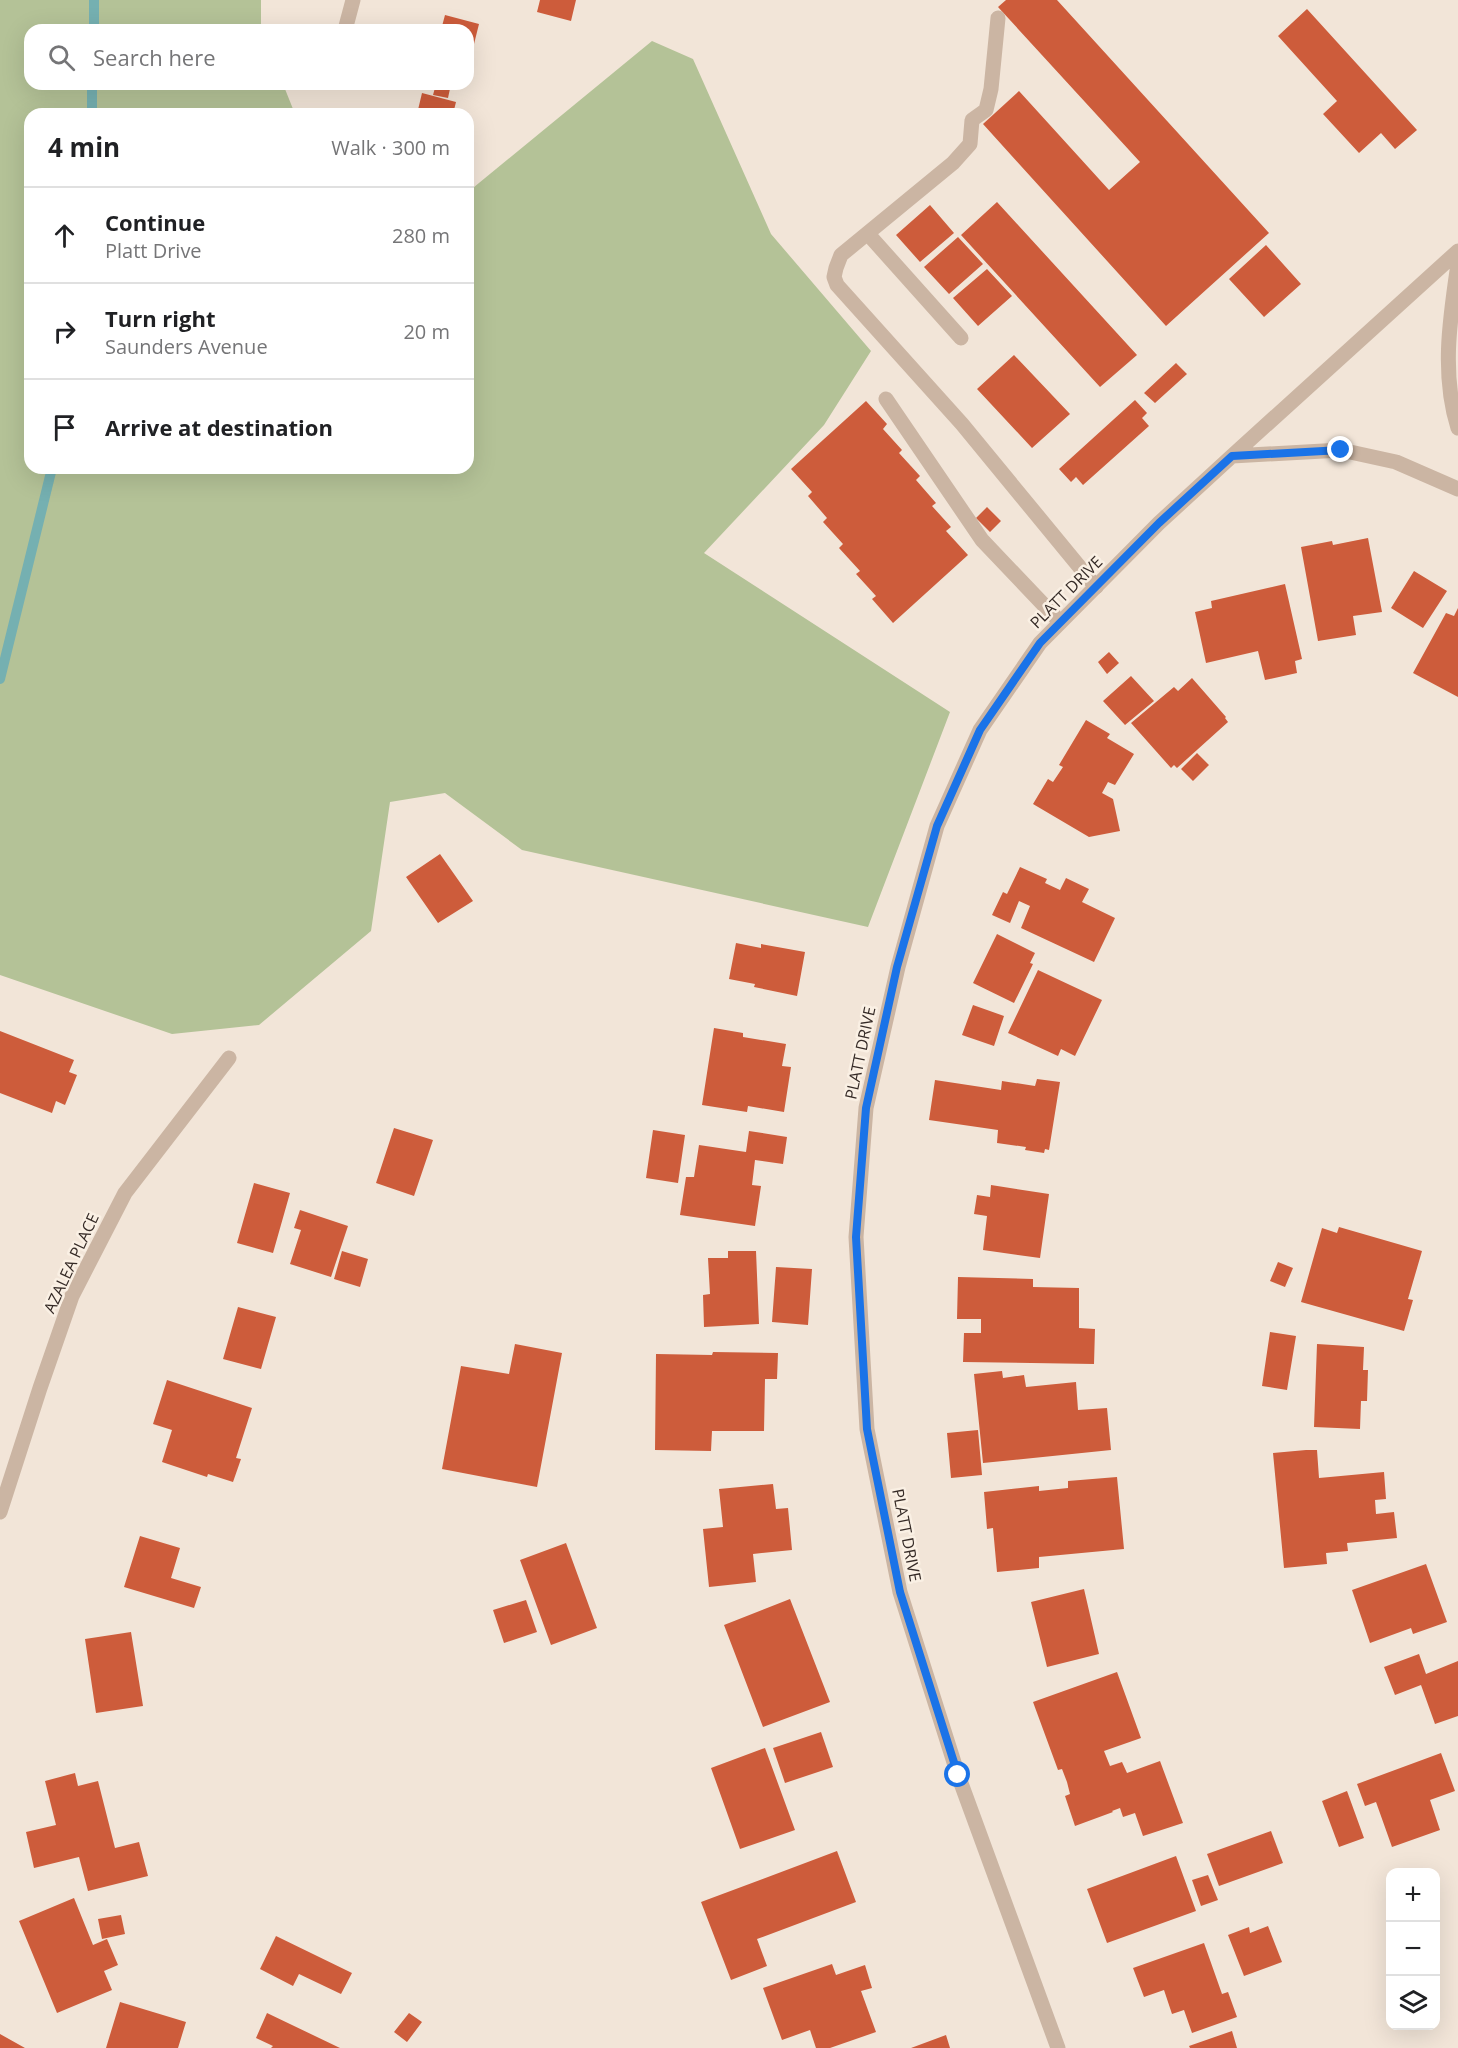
<!DOCTYPE html>
<meta charset="utf-8">
<style>
:root{--surface:#fff;--page:#f6f6f6;--text:#202124;--muted:#757577;--line:#e0e0e0}
body{margin:0;font-family:"Open Sans",sans-serif;background:var(--page);color:var(--text)}
.controls{position:absolute;right:18px;bottom:18px;display:grid;overflow:hidden;border-radius:12px;box-shadow:0 6px 24px #0002}
.controls button{width:54px;height:54px;display:grid;place-items:center;padding:0;border:0;border-bottom:2px solid var(--line);background:var(--surface);color:var(--text);font:30px sans-serif}
.stop{position:absolute;width:18px;height:18px;margin:-14px;border:4px solid #1a73e8;border-radius:50%;background:#fff}
.stop.end{background:#1a73e8;border-color:#fff;box-shadow:0 2px 6px #0008}
.list{margin:0;padding:0;list-style:none}
h2{display:flex;justify-content:space-between;align-items:center;height:78px;margin:0;padding:0 24px;font-size:26px}
h2 small{font-size:20px;font-weight:400;color:var(--muted)}
.list li{display:grid;grid-template-columns:39px 1fr auto;gap:18px;align-items:center;box-sizing:border-box;height:96px;padding:0 24px;border-top:2px solid var(--line)}
.list b{display:block;font-size:22px;white-space:nowrap}
.list p{margin:0;font-size:20px;white-space:nowrap;color:var(--muted)}
.list em{font-size:20px;font-style:normal;color:var(--muted)}
.icon{flex:none;width:33px;height:33px;fill:none;stroke:currentColor;stroke-width:2;stroke-linecap:round;stroke-linejoin:round}
.map{position:relative;flex:none;width:1458px;height:2048px;overflow:hidden}
.search{position:absolute;background:var(--surface);box-shadow:0 6px 24px #0002;left:24px;top:24px;width:450px;height:66px;display:flex;align-items:center;gap:15px;box-sizing:border-box;padding:0 21px;border-radius:18px;color:var(--muted);font-size:22px}
.panel{position:absolute;background:var(--surface);box-shadow:0 6px 24px #0002;left:24px;top:108px;width:450px;height:366px;border-radius:18px}
.map>svg:first-child{display:block}
.green{fill:#b4c297}
.lines{fill:none;stroke-linecap:round;stroke-linejoin:round}
.stream{stroke:#75b0b1;stroke-width:10}
.building{fill:#cd5c3b}
.service{stroke:#cbb5a3;stroke-width:15}
.minor{stroke:#cbb5a3;stroke-width:15}
.tertiary{stroke:#cbb5a3;stroke-width:15}
.route{stroke:#1a73e8;stroke-width:8}
.labels{text-anchor:middle;dominant-baseline:central;stroke-width:5;stroke-linejoin:round;paint-order:stroke}
.street-label{font-size:16px;fill:#352a26;stroke:#faf0e4}
</style>
<div class="map">
<svg width="1458" height="2048" viewBox="0 0 1458 2048">
<rect width="100%" height="100%" fill="#f2e5d8"/>
<path class="green" d="M0 0H261V30H30V84H283L295 114H30V468H468V192L652 41 693 59 771 234 871 351 824 425 704 553 950 712 868 927 522 850 445 793 390 802 371 931 259 1025 172 1034 0 975Z"/>
<g class="lines">
<path class="stream" d="M94 30V0
M92 114V84
M0 679 52 468"/>
</g>
<path class="building" d="M540 0H576L571 21 537 12Z
M1006 0H1057L1269 233 1166 326 983 124 1019 91 1109 190 1140 162 998 7Z
M1307 9 1417 130 1395 149 1381 133 1359 153 1323 114 1337 101 1278 36Z
M445 15 479 24 470 60 468 59V30H441Z
M436 84H451L448 98 433 95Z
M422 93 456 102 453 114H417Z
M997 202 1137 355 1100 387 961 235Z
M930 205 954 233 920 262 896 235Z
M958 237 983 264 949 294 924 267Z
M1266 245 1301 284 1264 317 1229 279Z
M987 269 1012 296 978 326 953 298Z
M1014 355 1070 414 1032 448 977 389Z
M1176 363 1187 374 1155 403 1144 393Z
M1135 400 1147 413 1142 418 1149 426 1083 485 1076 477 1071 482 1059 469Z
M866 401 887 424 883 429 902 450 899 453 920 476 916 480 936 503 932 506 951 527 946 531 968 555 893 623 872 599 876 596 856 574 860 571 839 548 843 544 823 522 827 518 808 496 812 492 791 469Z
M987 507 1001 521 990 532 976 518Z
M1368 538 1382 612 1353 616 1356 635 1318 641 1301 547 1332 541 1333 545Z
M1414 571 1447 591 1423 628 1391 608Z
M1285 584 1302 659 1295 661 1297 673 1265 680 1258 651 1206 663 1195 612 1212 608 1211 601Z
M1458 608V697L1413 673 1446 613 1454 616Z
M1109 652 1119 663 1107 674 1098 662Z
M1131 676 1154 701 1125 725 1103 701Z
M1192 678 1226 717 1225 718 1228 722 1177 768 1174 765 1171 768 1131 723 1174 687 1178 691Z
M1086 720 1110 734 1107 738 1134 754 1115 785 1108 782 1102 793 1113 799 1120 831 1089 837 1033 804 1048 779 1053 782 1063 767 1059 765Z
M1197 753 1209 765 1193 781 1181 769Z
M440 854 473 901 438 923 406 877Z
M1020 867 1047 879 1045 883 1060 890 1066 878 1089 889 1082 902 1115 918 1094 962 1021 928 1030 906 1019 901 1010 923 992 915 1003 892 1007 894Z
M997 934 1035 953 1030 963 1033 964 1014 1003 973 983Z
M736 943 761 948V944L805 952 797 996 754 987 755 984 729 979Z
M1038 970 1102 1000 1075 1056 1061 1049 1058 1056 1008 1033Z
M973 1005 1004 1016 994 1046 962 1035Z
M714 1028 743 1033V1037L786 1044 782 1066 791 1067 784 1112 748 1106 747 1112 702 1105Z
M0 1031 74 1060 69 1072 77 1075 65 1105 56 1101 52 1113 0 1093Z
M1037 1079 1060 1082 1049 1150 1045 1149 1044 1153 1025 1150 1026 1147 997 1143 998 1130 929 1120 935 1080 1001 1090 1002 1081 1035 1086Z
M394 1128 433 1140 414 1196 376 1183Z
M653 1130 685 1135 678 1183 646 1178Z
M749 1131 787 1137 783 1164 755 1160 752 1185 761 1186 755 1226 680 1215 686 1177H694L699 1145 746 1152Z
M254 1183 290 1193 273 1253 237 1243Z
M991 1185 1049 1194 1040 1258 983 1250 987 1216 974 1214 977 1195 990 1197Z
M300 1210 348 1226 331 1277 290 1264 301 1230 294 1228Z
M1339 1227 1422 1251 1408 1299 1413 1300 1404 1331 1301 1302 1322 1228 1337 1233Z
M342 1251 368 1259 360 1287 334 1279Z
M728 1251H756L759 1324 704 1327 703 1295 710 1294 708 1258H728Z
M1278 1262 1293 1268 1285 1287 1270 1281Z
M776 1267 812 1269 808 1325 772 1322Z
M958 1277 1033 1279V1287L1079 1288V1328L1095 1329 1094 1364 963 1362 964 1333H981V1319H957Z
M238 1307 276 1317 261 1369 223 1359Z
M1270 1332 1296 1336 1287 1390 1262 1386Z
M515 1344 562 1353 537 1487 442 1469 461 1366 509 1374Z
M1317 1344 1364 1347 1363 1370H1368L1367 1401H1361L1360 1429 1314 1427Z
M713 1352 778 1353 777 1379H765L764 1431H712L711 1451 655 1450 656 1354 712 1355Z
M1002 1371 1003 1378 1024 1375 1026 1387 1076 1382 1078 1410 1107 1408 1111 1450 983 1463 974 1374Z
M167 1380 252 1408 236 1458 241 1459 233 1482 208 1474 207 1477 162 1462 172 1430 153 1424Z
M978 1430 982 1475 951 1478 947 1433Z
M1306 1450H1317L1319 1478 1384 1472 1386 1499 1375 1500 1376 1514 1394 1512 1397 1538 1347 1543 1348 1551 1326 1553 1327 1564 1284 1568 1273 1453Z
M1117 1477 1124 1549 1039 1557V1568L997 1572 993 1528 987 1529 984 1492 1039 1486V1491L1068 1488V1481Z
M773 1484 776 1509 788 1508 792 1550 753 1554 756 1582 709 1587 703 1529 723 1527 719 1489Z
M140 1536 180 1548 171 1578 201 1587 194 1608 124 1587Z
M566 1543 597 1628 551 1645 520 1560Z
M1426 1564 1447 1622 1413 1634 1411 1628 1370 1643 1352 1590Z
M1084 1589 1099 1654 1047 1667 1031 1602Z
M790 1599 830 1702 763 1727 724 1625Z
M526 1600 537 1632 504 1643 493 1610Z
M131 1632 143 1706 96 1713 85 1639Z
M1419 1654 1426 1674 1458 1661V1716L1435 1724 1421 1685 1395 1695 1384 1667Z
M1117 1672 1141 1738 1104 1751 1110 1766 1122 1762 1127 1773 1160 1761 1183 1823 1143 1836 1135 1813 1123 1817 1120 1808 1112 1811 1113 1812 1075 1826 1065 1796 1070 1794 1067 1782 1062 1769 1058 1770 1033 1702Z
M821 1732 833 1767 785 1783 773 1748Z
M765 1748 795 1830 740 1849 711 1768Z
M1441 1753 1455 1791 1430 1800 1440 1830 1392 1847 1376 1802 1365 1806 1357 1784Z
M75 1773 78 1786 98 1781 115 1848 139 1842 148 1876 88 1891 79 1857 34 1868 26 1832 56 1825 45 1781Z
M1347 1791 1364 1838 1339 1847 1322 1801Z
M1271 1831 1283 1863 1219 1886 1207 1854Z
M837 1851 856 1902 757 1939 767 1966 731 1980 701 1902Z
M1176 1856 1196 1911 1107 1943 1087 1889Z
M1208 1875 1218 1900 1201 1906 1192 1880Z
M74 1898 93 1945 107 1939 118 1965 104 1971 112 1990 57 2013 19 1921Z
M121 1915 125 1934 102 1939 98 1919Z
M1268 1926 1282 1962 1244 1976 1228 1935 1249 1927 1250 1933Z
M276 1936 352 1973 341 1994 299 1974 293 1986 260 1969Z
M1204 1943 1222 1994 1228 1992 1237 2017 1192 2033 1184 2010 1172 2014 1164 1990 1144 1997 1133 1968Z
M832 1964 836 1975 865 1965 872 1988 861 1991 876 2032 830 2048H816L810 2030 782 2040 763 1988Z
M120 2002 186 2022 178 2048H106Z
M267 2013 340 2048H271L273 2046 256 2038Z
M409 2013 422 2022 407 2042 394 2032Z
M1232 2031 1237 2048H1190L1189 2046Z
M0 2034 25 2048H0Z
M946 2035 950 2048H911Z"/>
<g class="lines">
<path class="service" d="M998 18 991 89 986 110 972 120 970 144 953 163 841 255 836 268 834 277 837 285 962 424 1096 587
M868 234 961 338
M886 399 982 540 1060 622"/>
<path class="minor" d="M345 30 353 0
M0 1512 40 1388 72 1296 125 1193 229 1058"/>
<path class="tertiary" d="M1458 264C1450 318 1441 374 1458 428
M1232 456 1341 450 1396 462 1458 489
M1058 2048 958 1775 900 1592 867 1429 856 1237 866 1108 898 967 937 826 980 730 1040 643 1159 523 1232 456 1458 251"/>
</g>
<g class="lines">
<path class="route" d="M958 1775 900 1592 867 1429 856 1237 866 1108 897 967 937 826 980 730 1040 643 1159 523 1232 456 1341 450"/>
</g>
<g class="labels">
<g class="street-label">
<text transform="translate(1066 592) rotate(-45)">PLATT DRIVE</text>
<text transform="translate(860 1053) rotate(-78)">PLATT DRIVE</text>
<text transform="translate(71 1263) rotate(-65)">AZALEA PLACE</text>
<text transform="translate(907 1535) rotate(79)">PLATT DRIVE</text>
</g>
</g>
</svg>
<div class="controls">
<button>+</button>
<button>−</button>
<button><svg class="icon" aria-label="layers" viewBox="0 0 24 24"><path d="M12 4l9 5-9 5-9-5zM3 14l9 5 9-5"/></svg></button>
</div>
<div class="stop" style="left:958px;top:1775px"></div>
<div class="stop end" style="left:1341px;top:450px"></div>
<div class="search"><svg class="icon" aria-label="search" viewBox="0 0 24 24"><circle cx="10" cy="10" r="6"/><path d="M15 15l6 6"/></svg>Search here</div>
<section class="panel">
<h2>4 min<small>Walk · 300 m</small></h2>
<ul class="list">
<li><svg class="icon" aria-label="ahead" viewBox="0 0 24 24"><path d="M12 20V5M6 11l6-6 6 6"/></svg><div><b>Continue</b><p>Platt Drive</p></div><em>280 m</em></li>
<li><svg class="icon" aria-label="right" viewBox="0 0 24 24"><path d="M7 20v-9h11M14 6l5 5-5 5"/></svg><div><b>Turn right</b><p>Saunders Avenue</p></div><em>20 m</em></li>
<li><svg class="icon" aria-label="arrive" viewBox="0 0 24 24"><path d="M6 21V4h12l-3 4 3 4H6"/></svg><div><b>Arrive at destination</b></div></li>
</ul>
</section>
</div>
